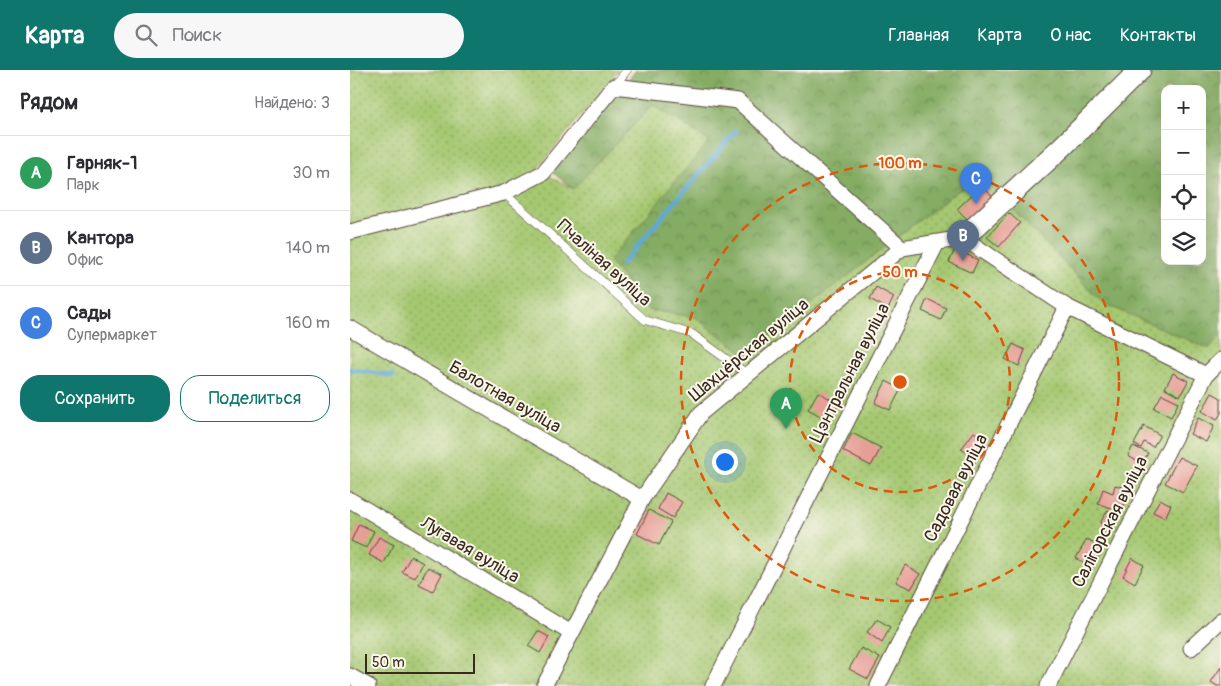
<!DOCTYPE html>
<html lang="ru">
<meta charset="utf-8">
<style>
:root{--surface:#fff;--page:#f7f7f7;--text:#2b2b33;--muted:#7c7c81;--line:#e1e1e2;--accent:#0f766e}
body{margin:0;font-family:Pangolin,sans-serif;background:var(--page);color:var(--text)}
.controls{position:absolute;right:15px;top:15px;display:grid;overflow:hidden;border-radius:10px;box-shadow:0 5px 20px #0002}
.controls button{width:45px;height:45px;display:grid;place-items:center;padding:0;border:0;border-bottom:1px solid var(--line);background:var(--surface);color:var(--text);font:25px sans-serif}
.scale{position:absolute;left:15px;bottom:12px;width:110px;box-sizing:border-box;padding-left:5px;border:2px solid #3b2a1e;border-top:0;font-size:14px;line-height:18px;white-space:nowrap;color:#3b2a1e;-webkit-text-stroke:4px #fbf7ec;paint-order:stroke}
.you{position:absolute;left:374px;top:391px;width:18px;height:18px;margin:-12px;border:4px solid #fff;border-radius:50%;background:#1a73e8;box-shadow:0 0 0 8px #1a73e833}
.badge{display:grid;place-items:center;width:32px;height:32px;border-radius:50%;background:var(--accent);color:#fff;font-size:16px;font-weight:700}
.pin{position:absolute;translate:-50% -41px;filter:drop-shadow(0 1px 2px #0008)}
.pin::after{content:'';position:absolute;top:26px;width:18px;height:15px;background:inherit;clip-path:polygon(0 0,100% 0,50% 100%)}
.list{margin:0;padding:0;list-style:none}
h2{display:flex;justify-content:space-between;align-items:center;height:65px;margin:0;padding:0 20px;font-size:21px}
h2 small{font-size:16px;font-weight:400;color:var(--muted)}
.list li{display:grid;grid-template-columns:32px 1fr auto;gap:15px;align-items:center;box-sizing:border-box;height:75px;padding:0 20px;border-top:1px solid var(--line)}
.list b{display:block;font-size:19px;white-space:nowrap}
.list p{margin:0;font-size:16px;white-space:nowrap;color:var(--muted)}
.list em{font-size:16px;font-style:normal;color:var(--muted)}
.actions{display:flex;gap:10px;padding:15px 20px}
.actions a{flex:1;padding:11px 0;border:1px solid var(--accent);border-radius:20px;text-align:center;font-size:18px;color:var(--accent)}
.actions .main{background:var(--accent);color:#fff}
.icon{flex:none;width:28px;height:28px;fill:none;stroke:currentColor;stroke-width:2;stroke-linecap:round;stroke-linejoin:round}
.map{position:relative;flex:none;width:871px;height:616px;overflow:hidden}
header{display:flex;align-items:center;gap:30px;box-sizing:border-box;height:70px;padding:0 25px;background:var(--accent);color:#fff}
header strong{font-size:24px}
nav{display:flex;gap:28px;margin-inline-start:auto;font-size:18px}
.search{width:350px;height:45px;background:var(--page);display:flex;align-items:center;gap:12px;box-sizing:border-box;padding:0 18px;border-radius:28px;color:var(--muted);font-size:19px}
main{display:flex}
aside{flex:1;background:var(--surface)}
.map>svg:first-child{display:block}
.forest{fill:url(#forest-crowns);stroke:#606b40;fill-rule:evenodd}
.garden{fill:url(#garden-dots);stroke:#707948}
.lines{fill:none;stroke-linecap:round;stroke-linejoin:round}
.stream{stroke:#5fa9d7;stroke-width:4.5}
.building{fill:#e79e96}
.lane-casing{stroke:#564638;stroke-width:9}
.street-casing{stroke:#564638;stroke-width:17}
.secondary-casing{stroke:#564638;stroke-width:23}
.lane{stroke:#fff;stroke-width:8}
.street{stroke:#fff;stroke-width:15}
.secondary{stroke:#fff;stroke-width:21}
.ring{fill:none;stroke:#df570d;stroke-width:2.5;stroke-dasharray:9 6}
.labels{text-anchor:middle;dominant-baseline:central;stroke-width:4;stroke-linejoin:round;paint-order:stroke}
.street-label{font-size:18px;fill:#3b2a1e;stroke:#fbf7ec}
.centre{fill:#df570d;stroke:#fbf7ec;stroke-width:2.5}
.ring-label{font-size:15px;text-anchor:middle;font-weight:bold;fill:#df570d;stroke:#fbf7ec;stroke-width:4;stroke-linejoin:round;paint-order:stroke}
</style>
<header>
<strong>Карта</strong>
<div class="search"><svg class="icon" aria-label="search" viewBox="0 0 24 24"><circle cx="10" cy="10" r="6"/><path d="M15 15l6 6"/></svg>Поиск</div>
<nav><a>Главная</a><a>Карта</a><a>О нас</a><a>Контакты</a></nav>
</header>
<main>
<aside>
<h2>Рядом<small>Найдено: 3</small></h2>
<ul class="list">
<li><span class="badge" style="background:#2e9e5b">A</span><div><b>Гарняк-1</b><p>Парк</p></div><em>30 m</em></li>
<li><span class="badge" style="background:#5c6f8a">B</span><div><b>Кантора</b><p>Офис</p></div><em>140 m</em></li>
<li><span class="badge" style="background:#3f7fe0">C</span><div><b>Сады</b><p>Супермаркет</p></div><em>160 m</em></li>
</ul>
<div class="actions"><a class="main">Сохранить</a><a>Поделиться</a></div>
</aside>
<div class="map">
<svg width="871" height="616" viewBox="0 0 871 616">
<defs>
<pattern id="forest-crowns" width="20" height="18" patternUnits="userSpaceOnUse" patternTransform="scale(1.25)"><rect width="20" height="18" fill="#84ac63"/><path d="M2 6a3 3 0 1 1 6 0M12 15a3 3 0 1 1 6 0" fill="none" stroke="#6d8c51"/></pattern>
<pattern id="garden-dots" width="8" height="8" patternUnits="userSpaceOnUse" patternTransform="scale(1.25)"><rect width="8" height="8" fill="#a5c871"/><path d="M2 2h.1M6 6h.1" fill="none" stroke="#88a35c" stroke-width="1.8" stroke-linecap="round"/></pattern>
</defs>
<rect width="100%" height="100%" fill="#fbf7ec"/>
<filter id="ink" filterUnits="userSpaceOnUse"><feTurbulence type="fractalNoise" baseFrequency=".02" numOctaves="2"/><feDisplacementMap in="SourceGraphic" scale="10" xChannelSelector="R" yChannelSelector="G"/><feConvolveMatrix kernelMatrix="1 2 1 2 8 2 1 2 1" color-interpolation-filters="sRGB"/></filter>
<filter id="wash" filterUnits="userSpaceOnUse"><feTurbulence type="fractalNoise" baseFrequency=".0096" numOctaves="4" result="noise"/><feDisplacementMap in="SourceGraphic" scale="20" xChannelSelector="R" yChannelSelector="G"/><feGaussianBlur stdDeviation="1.12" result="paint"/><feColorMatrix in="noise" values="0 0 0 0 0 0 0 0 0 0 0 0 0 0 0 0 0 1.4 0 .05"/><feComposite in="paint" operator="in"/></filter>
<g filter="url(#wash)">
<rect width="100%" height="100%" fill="#f1e4c8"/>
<path class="forest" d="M286 0H871V264L859 279 753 233 632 107 603 124 396 286 345 247 298 240 259 191 358 71 303 35 223 119 202 102ZM815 19H852V191H815Z"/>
<path class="garden" d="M0 0H268L187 99 223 119 303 35 359 71 259 191 298 240 345 247 396 285 603 124 632 107 753 233 859 279 871 264V616H0Z"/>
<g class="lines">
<path class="stream" d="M272 194 386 61
M0 299 43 306"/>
</g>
<g id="blocks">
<path class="building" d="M632 115 645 130 621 153 607 139Z
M659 143 670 153 649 177 637 167Z
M605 179 628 190 622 203 599 192Z
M526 217 544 227 538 239 520 229Z
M577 229 596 238 591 250 572 241Z
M663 274 675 280 669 296 655 289Z
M823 303 838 311 830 326 815 318Z
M536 311 551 319 540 340 525 333Z
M468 322 489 334 479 351 458 339Z
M862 323 871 328V343L867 350 852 341Z
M812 324 829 332 821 347 804 338Z
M848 348 864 356 856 372 840 364Z
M794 356 810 365 803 377 794 372 791 378 784 374Z
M624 362 635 370 624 387 611 379Z
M502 363 531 378 521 396 493 381Z
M783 376 798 383 792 394 778 386Z
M829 387 847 396 833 422 815 413Z
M765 415 779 419 772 441 748 434 753 419 763 423Z
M316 423 332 432 323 448 308 439Z
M810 429 821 435 815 448 803 442Z
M299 440 321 452 309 475 287 464Z
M758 440 766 446 760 459 750 453Z
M9 454 24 461 16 478 1 471Z
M29 467 44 475 34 493 19 485Z
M737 469 754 478 742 498 726 488Z
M61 486 73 493 65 508 52 502Z
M782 488 794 495 785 513 773 506Z
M555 495 570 504 561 519 546 512Z
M78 497 92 504 83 521 69 514Z
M527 549 540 557 532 573 517 562Z
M188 561 199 567 190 583 178 576Z
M511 578 530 588 518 609 499 599Z
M871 597V616H867L861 612Z"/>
</g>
</g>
<g filter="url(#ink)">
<use href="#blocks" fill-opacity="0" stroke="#564638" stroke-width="1"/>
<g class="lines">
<g class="lane-casing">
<path id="lane" d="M264 16 277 0
M154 123 295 250 342 264 397 304"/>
</g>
<g class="street-casing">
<path id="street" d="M0 162 154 123 193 103 264 16 388 31 552 178 613 168 717 237 856 305
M0 258 292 429
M0 430 221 563
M841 578 871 550
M0 606 18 616
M194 616 292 429 351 343 552 178
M363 616 587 173
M528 616 717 237
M698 616 856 305 871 290"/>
</g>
<g class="secondary-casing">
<path id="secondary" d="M613 168 712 77 790 0"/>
</g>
<use href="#lane" class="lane"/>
<use href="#street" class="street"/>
<use href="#secondary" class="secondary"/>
</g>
</g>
<g class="ring">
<circle cx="550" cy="312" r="110"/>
<circle cx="550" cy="312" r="219"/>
</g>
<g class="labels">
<g class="street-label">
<text transform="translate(254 193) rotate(42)">Пчаліная вуліца</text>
<text transform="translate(399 280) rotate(-40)">Шахцёрская вуліца</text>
<text transform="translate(500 303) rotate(-63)">Цэнтральная вуліца</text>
<text transform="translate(155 327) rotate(30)">Балотная вуліца</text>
<text transform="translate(606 418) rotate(-63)">Садовая вуліца</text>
<text transform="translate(760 452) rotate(-63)">Салігорская вуліца</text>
<text transform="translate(120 480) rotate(31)">Лугавая вуліца</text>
</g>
</g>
<circle cx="550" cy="312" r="8" class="centre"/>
<g class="ring-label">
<text x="550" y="98">100 m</text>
<text x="550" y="207">50 m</text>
</g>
</svg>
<div class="controls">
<button>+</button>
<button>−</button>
<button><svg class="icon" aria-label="locate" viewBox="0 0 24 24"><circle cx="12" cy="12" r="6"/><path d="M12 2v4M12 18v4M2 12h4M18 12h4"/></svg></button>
<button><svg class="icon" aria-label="layers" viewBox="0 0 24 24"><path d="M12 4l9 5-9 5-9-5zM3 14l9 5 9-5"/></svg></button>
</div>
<div class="scale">50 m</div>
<div class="you"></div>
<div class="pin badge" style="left:436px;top:359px;background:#2e9e5b">A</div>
<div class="pin badge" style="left:613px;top:191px;background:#5c6f8a">B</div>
<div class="pin badge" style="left:626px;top:134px;background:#3f7fe0">C</div>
</div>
</main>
